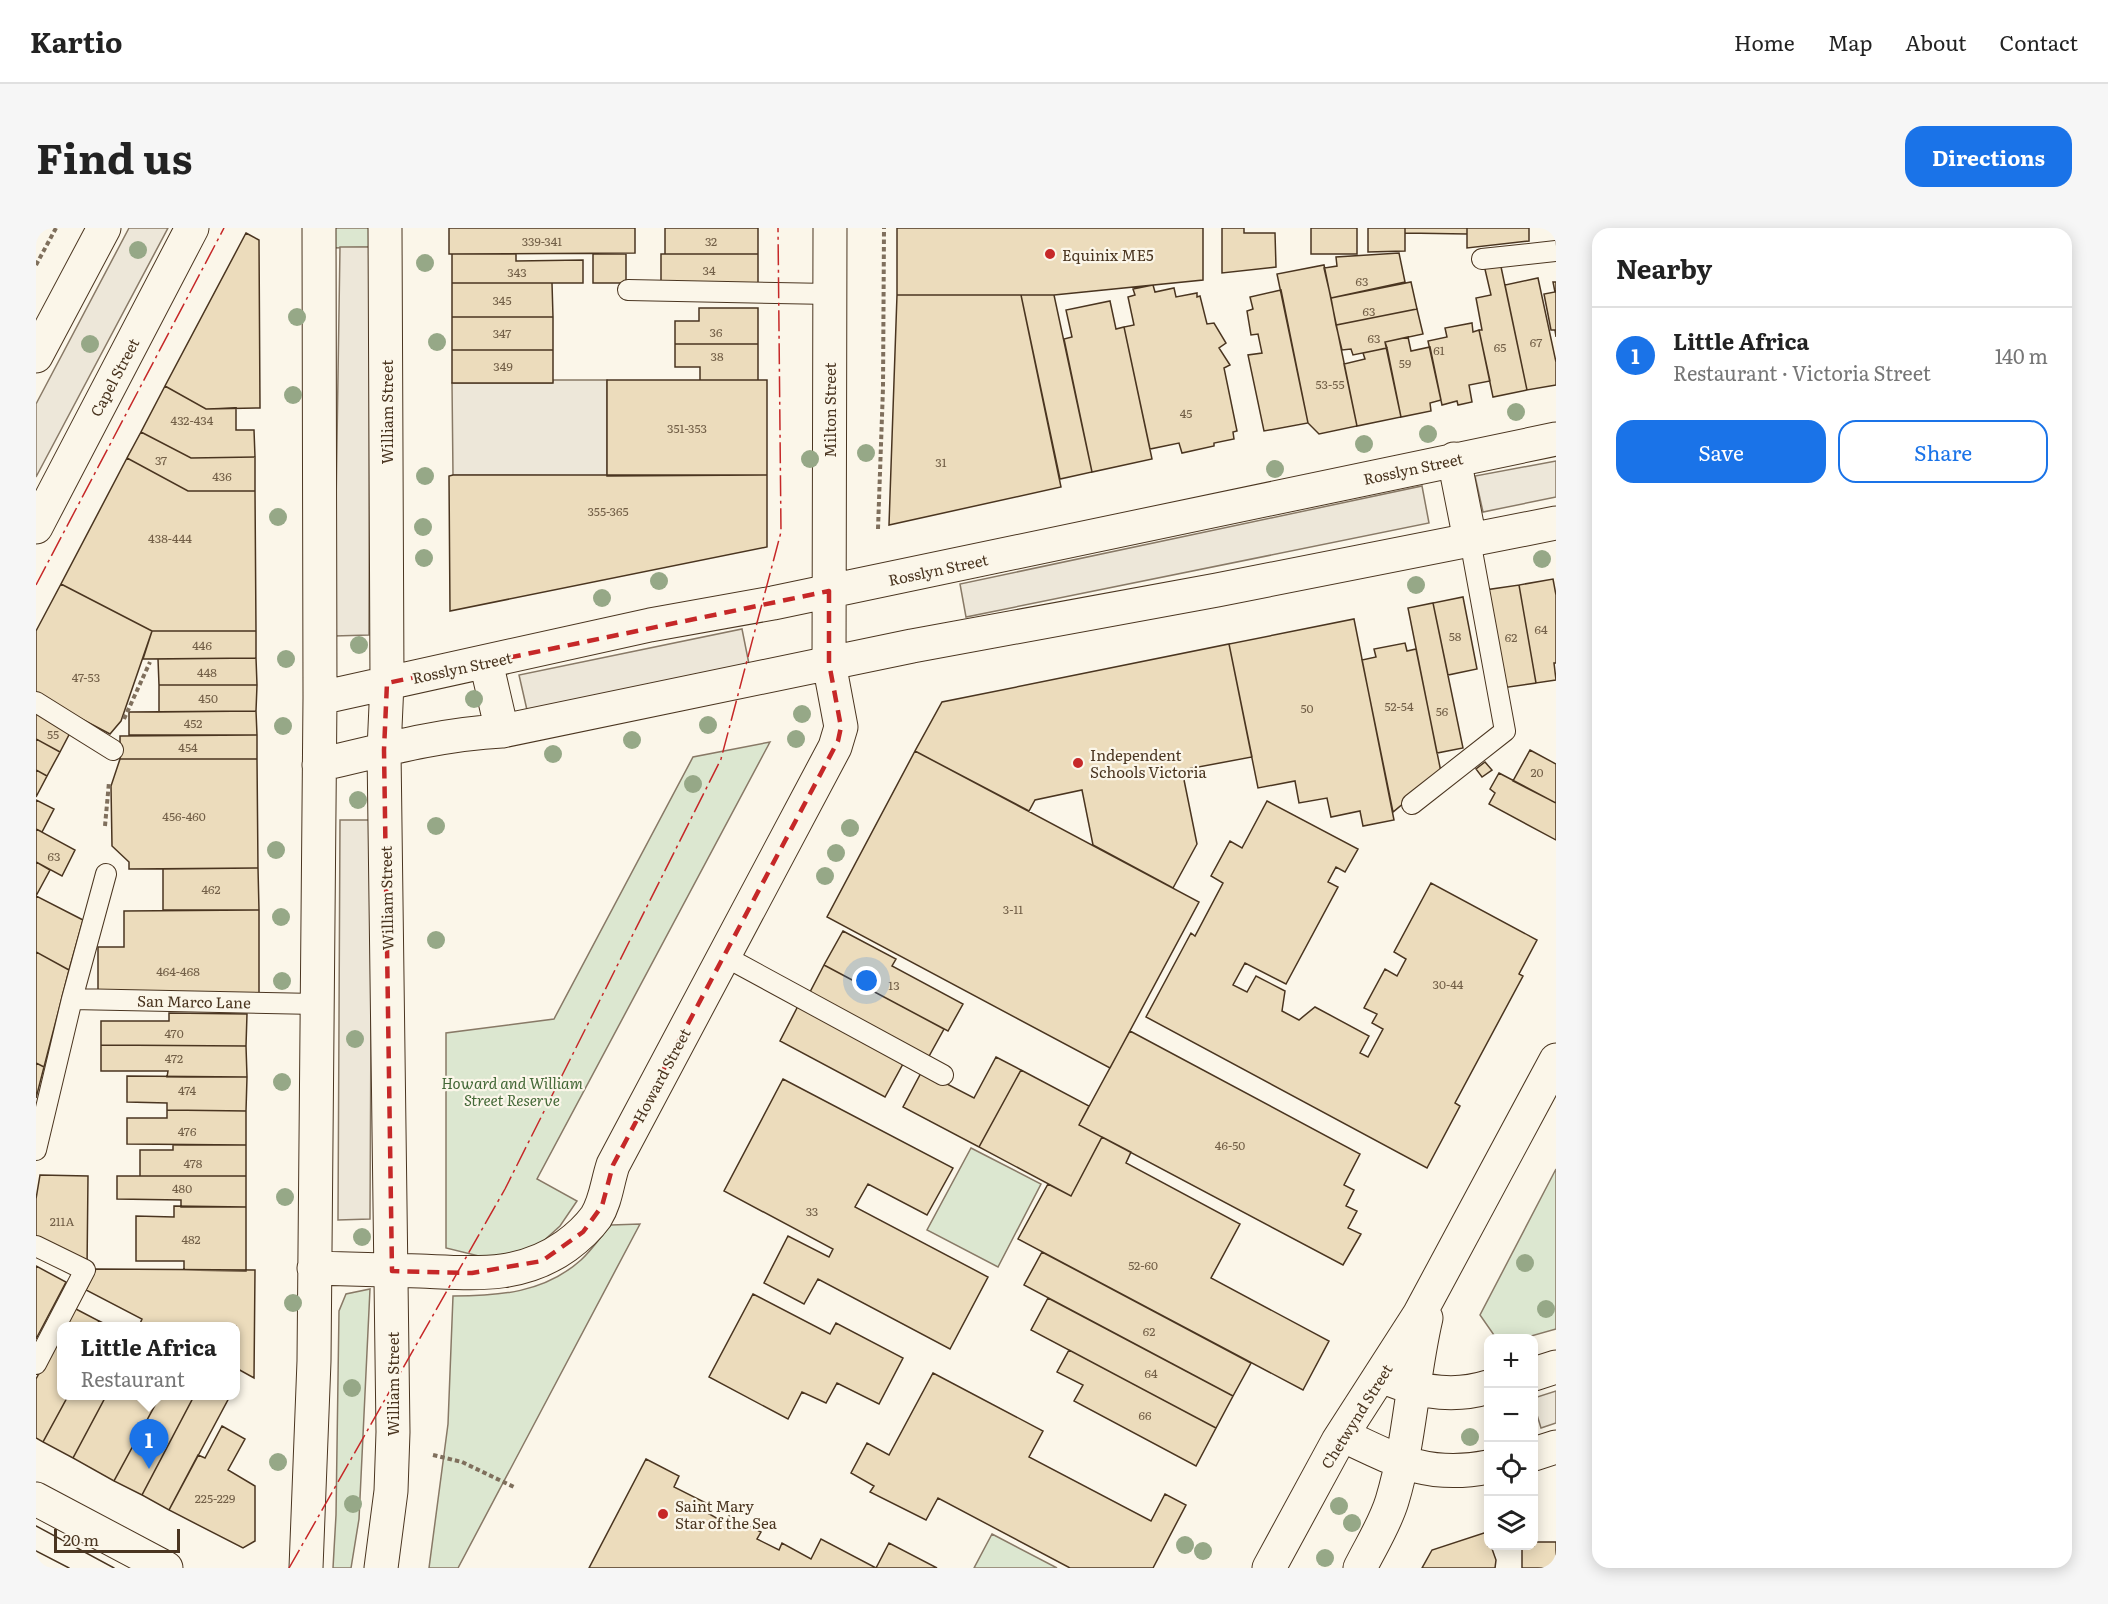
<!DOCTYPE html>
<meta charset="utf-8">
<style>
:root{--surface:#fff;--page:#f6f6f6;--text:#222;--muted:#767676;--line:#e0e0e0;--accent:#1a73e8}
body{margin:0;font-family:Literata,serif;background:var(--page);color:var(--text)}
.controls{position:absolute;right:18px;bottom:18px;display:grid;overflow:hidden;border-radius:12px;box-shadow:0 3px 15px #0003}
.controls button{width:54px;height:54px;display:grid;place-items:center;padding:0;border:0;border-bottom:2px solid var(--line);background:var(--surface);color:var(--text);font:30px sans-serif}
.scale{position:absolute;left:18px;bottom:15px;width:126px;box-sizing:border-box;padding-left:6px;border:3px solid #4a3520;border-top:0;font-size:16px;line-height:21px;white-space:nowrap;color:#4a3520;-webkit-text-stroke:4px #fbf6e9;paint-order:stroke}
.you{position:absolute;left:831px;top:753px;width:21px;height:21px;margin:-15px;border:4px solid #fff;border-radius:50%;background:#1a73e8;box-shadow:0 0 0 9px #1a73e833}
.badge{display:grid;place-items:center;width:39px;height:39px;border-radius:50%;background:var(--accent);color:#fff;font-size:20px;font-weight:700}
.pin{position:absolute;translate:-50% -50px;filter:drop-shadow(0 2px 3px #0008)}
.pin::after{content:'';position:absolute;top:32px;width:21px;height:18px;background:inherit;clip-path:polygon(0 0,100% 0,50% 100%)}
.popup{position:absolute;left:21px;top:1094px;width:183px;height:78px;box-sizing:border-box;display:grid;place-content:center;border-radius:12px;background:var(--surface);filter:drop-shadow(0 2px 4px #0005);font-size:20px;white-space:nowrap;color:var(--muted)}
.popup b{font-size:22px;color:var(--text)}
.popup::after{content:'';position:absolute;left:50%;top:100%;margin-left:-12px;border:12px solid transparent;border-top-color:var(--surface)}
.list{margin:0;padding:0;list-style:none}
h2{display:flex;justify-content:space-between;align-items:center;height:78px;margin:0;padding:0 24px;font-size:26px}
h2 small{font-size:20px;font-weight:400;color:var(--muted)}
.list li{display:grid;grid-template-columns:39px 1fr auto;gap:18px;align-items:center;box-sizing:border-box;height:96px;padding:0 24px;border-top:2px solid var(--line)}
.list b{display:block;font-size:22px;white-space:nowrap}
.list p{margin:0;font-size:20px;white-space:nowrap;color:var(--muted)}
.list em{font-size:20px;font-style:normal;color:var(--muted)}
.actions{display:flex;gap:12px;padding:18px 24px}
.actions a{flex:1;padding:14px 0;border:2px solid var(--accent);border-radius:18px;text-align:center;font-size:21px;color:var(--accent)}
.actions .main{background:var(--accent);color:#fff}
.icon{flex:none;width:33px;height:33px;fill:none;stroke:currentColor;stroke-width:2;stroke-linecap:round;stroke-linejoin:round}
.map{position:relative;flex:none;width:1520px;height:1340px;overflow:hidden;border-radius:18px}
header{display:flex;align-items:center;gap:36px;box-sizing:border-box;height:84px;padding:0 30px;background:var(--surface);border-bottom:2px solid var(--line)}
header strong{font-size:28px}
nav{display:flex;gap:33px;margin-inline-start:auto;font-size:21px}
.intro{display:flex;align-items:center;justify-content:space-between;box-sizing:border-box;height:144px;padding:0 36px}
h1{margin:0;font-size:42px}
.button{padding:15px 27px;border-radius:18px;background:var(--accent);color:#fff;font-size:21px;font-weight:700}
main{display:flex;gap:36px;padding:0 36px}
aside{flex:1;background:var(--surface);border-radius:18px;box-shadow:0 3px 15px #0003}
.map>svg:first-child{display:block}
.green{fill:#dce7d0;stroke:#887966;stroke-width:1.5}
.parking{fill:#ede7d9;stroke:#887966;stroke-width:1.5}
.building{fill:#ecdcbc;stroke:#4a3520;stroke-width:1.5}
.lines{fill:none;stroke-linecap:round;stroke-linejoin:round}
.service-casing{stroke:#4a3520;stroke-width:22}
.minor-casing{stroke:#4a3520;stroke-width:35}
.tertiary-casing{stroke:#4a3520;stroke-width:35}
.path{stroke:#7f6f5c;stroke-width:4;stroke-dasharray:4.5 3;stroke-linecap:butt}
.service{stroke:#fbf6e9;stroke-width:20}
.minor{stroke:#fbf6e9;stroke-width:33}
.tertiary{stroke:#fbf6e9;stroke-width:33}
.tram{stroke:#4a3520;stroke-width:1.5}
.power{stroke:#c62828;stroke-width:1.5;stroke-dasharray:21 4.5 3 4.5;stroke-linecap:butt}
.tree{fill:#96a887}
.marked{fill:none;stroke:#c62828;stroke-width:4.5;stroke-dasharray:12 8;stroke-linejoin:round}
.poi-dot{fill:#c62828;stroke:#fbf6e9;stroke-width:2}
.labels{text-anchor:middle;dominant-baseline:central;stroke-width:4.5;stroke-linejoin:round;paint-order:stroke}
.number-label{font-size:12px;fill:#725f47}
.poi-label{font-size:15px;fill:#4a3520;stroke:#fbf6e9;text-anchor:start}
.street-label{font-size:15px;fill:#4a3520;stroke:#fbf6e9}
.park-label{font-size:15px;font-style:italic;fill:#436837;stroke:#fbf6e9}
</style>
<header>
<strong>Kartio</strong>
<nav><a>Home</a><a>Map</a><a>About</a><a>Contact</a></nav>
</header>
<div class="intro"><h1>Find us</h1><a class="button">Directions</a></div>
<main>
<div class="map">
<svg width="1520" height="1340" viewBox="0 0 1520 1340">
<rect width="100%" height="100%" fill="#fbf6e9"/>
<path class="green" d="M294 0H334V19L296 20Z
M734 514 501 951 541 973 524 998 503 1017 455 1031 410 1020V805L518 791 657 529Z
M935 920 1005 956 962 1039 891 1002Z
M1520 941V1101L1488 1110H1460L1444 1087Z
M604 996 422 1340H393L412 1196 417 1068C463 1068 508 1065 545 1032 556 1022 565 1008 575 997Z
M334 1061 323 1291 315 1340H297L300 1287 303 1083 310 1066Z
M956 1306 1021 1340H938Z"/>
<path class="parking" d="M93 0H132L0 249V176Z
M304 19H334L333 407 298 408Z
M517 152H571V248L417 247 416 155H516Z
M1520 233V269L1447 284 1439 248Z
M1386 258 1393 295 930 389 924 356Z
M706 401 713 436 491 482 483 447Z
M304 592H336L334 991 302 992Z
M1520 1163V1195L1505 1200 1498 1177V1170Z"/>
<path class="building" d="M413 0H599V25L413 26Z
M629 0H722V26H629Z
M861 0H1167V52L1018 67H861Z
M1186 0H1208V5H1239L1240 39 1186 45Z
M1275 0H1321V26H1275Z
M1332 0H1369V23L1332 24Z
M1369 0H1431V6L1369 5Z
M1431 0H1493V13L1431 20Z
M210 5 223 12 224 180 170 181 129 158Z
M1363 25 1369 54 1295 70 1288 40 1301 38 1300 29Z
M416 26H480V33L547 32V55H416Z
M557 26H590V55H557Z
M625 26H722V58H625Z
M1464 34 1491 162 1457 169 1443 102H1446L1440 70 1455 67 1448 37Z
M1288 37 1321 198 1283 206 1272 195 1241 46Z
M1502 50 1520 134V157L1491 162 1469 57Z
M1375 54 1381 81 1300 97 1295 70Z
M1517 54H1520V109L1519 102H1515L1508 66 1519 64Z
M416 55H516L517 89H416Z
M1117 57 1119 64 1138 60 1140 69 1161 65V69L1164 68 1171 96 1178 95 1190 115 1183 120 1194 137 1188 140 1201 203 1197 204 1198 211 1178 215V218L1146 225 1143 215 1114 221 1088 99 1098 97 1092 69 1099 67 1097 61Z
M1245 62 1272 195 1228 203 1212 127 1226 125 1222 106 1215 107 1211 83 1217 81 1214 69Z
M861 67H985L1025 259 853 297Z
M985 67H1018L1056 244 1024 251Z
M1074 73 1080 101 1088 99 1116 231 1056 244 1028 111 1036 109 1030 82Z
M663 80H722V116H639V93H663Z
M1381 81 1387 106 1349 114 1351 120 1317 127 1315 121 1306 122 1300 97Z
M416 89H517V122H416Z
M1436 95 1437 104 1443 102 1454 153 1433 157 1436 174 1422 177 1421 173 1406 177 1392 113 1411 109 1409 100Z
M1372 109 1375 123 1394 119 1405 172 1394 175 1395 183 1365 189 1349 114Z
M639 116H722V152H664V139H639Z
M1351 120 1365 189 1321 198 1308 136 1329 131 1327 125Z
M416 122H517V155H416Z
M571 152H731V247L571 248Z
M129 158 170 181 200 180V202H218L219 229 155 230 105 204Z
M105 204 155 230 219 229V263H152L91 230Z
M91 230 152 263H219L220 403H116L25 356Z
M417 247H731V319L414 383 413 248Z
M1517 351 1520 367V435H1518L1520 452 1500 455 1483 357Z
M25 356 116 403 85 493 74 506 0 467V403Z
M1483 357 1500 455 1466 460 1449 362Z
M1427 369 1441 441 1412 447 1397 375Z
M1397 375 1427 520 1401 525 1372 380Z
M1318 391 1358 592 1327 598 1324 583 1295 589 1291 570 1263 575 1259 553 1222 560 1193 416Z
M116 403H220V430L107 431Z
M1369 415 1371 423 1380 421 1405 544 1357 584 1326 432 1340 429 1338 421Z
M1193 416 1216 529 1146 542 1161 616 1137 660 1057 617 1046 562 999 572 993 583 879 523 906 474Z
M220 430 221 457H123L122 431Z
M123 457H221L220 483 123 484Z
M0 482 36 501 24 524 0 511Z
M220 483 221 507H93V484Z
M221 507V531H84V508Z
M0 511 24 524 11 548 0 542Z
M1494 522 1520 536V575L1477 553Z
M879 523 1163 674 1074 840 791 689Z
M84 531H221L222 640 93 641V634L76 618 75 558Z
M1449 534 1456 542 1446 549 1440 541Z
M0 542 11 548 0 569Z
M1463 545 1520 575V612L1453 576 1459 565 1454 561Z
M0 572 18 581 6 604 0 601Z
M1231 573 1322 621 1309 644 1300 639 1292 654 1302 659 1250 756 1209 735 1197 757 1211 764 1220 748 1249 763 1246 783 1263 792 1279 779 1333 808 1324 825 1332 829 1347 801 1336 795 1341 786 1328 780 1349 741 1361 748 1370 731 1358 724 1395 655 1501 712 1483 746 1487 748 1419 875 1424 878 1391 940 1110 789 1155 705 1159 708 1187 655 1175 648 1194 613 1206 620Z
M0 601 39 622 26 648 0 634Z
M0 634 14 642 0 668Z
M222 640 223 682H127V641Z
M0 668 47 692 33 742 0 724Z
M223 682V767L62 768V719H88V683Z
M807 703 860 731 856 738 927 776 912 803 788 737Z
M0 724 33 742 8 839 0 835Z
M788 737 908 801 892 830 773 766Z
M762 778 868 834 849 869 744 813Z
M133 785 211 786 210 818 65 817V793H133Z
M1094 803 1324 926 1308 957 1318 962 1310 978 1321 983 1312 1000 1325 1006 1307 1037 1043 897Z
M65 817 210 818 211 849H131L132 843H65Z
M960 829 985 842 943 919 867 879 886 843 938 870Z
M0 835 8 839 0 870Z
M985 842 1053 878 1043 897 1066 909 1035 968 943 919Z
M91 848 211 849 210 883 131 882V875L91 874Z
M747 851 917 940 891 987 832 956 819 979 952 1049 914 1121 782 1051 768 1076 728 1055 752 1008 793 1029 797 1021 688 963Z
M131 882 210 883V917L91 916V890H131Z
M1066 909 1095 924 1090 935 1204 996 1175 1050 1293 1113 1267 1162 982 1011 1012 956 1035 968Z
M137 917H210V948H104V922H137Z
M4 947 52 948 51 1042 0 1015V971Z
M81 948H210V979H145V972L81 971Z
M138 978 210 979V1043L148 1042V1033H100V988L138 989Z
M1006 1024 1215 1135 1197 1168 988 1057Z
M0 1038 30 1054 0 1111Z
M60 1041 219 1042 218 1150 200 1140V1098H103L106 1091 50 1062Z
M717 1066 794 1106 800 1095 867 1130 843 1176 801 1155 790 1175 766 1164 752 1191 673 1149Z
M1012 1070 1197 1168 1180 1200 995 1102Z
M38 1080 63 1093 60 1098H28Z
M63 1093 73 1098H60Z
M26 1103V1168H32L7 1214 0 1210V1151Z
M1033 1122 1180 1200 1160 1238 1038 1173 1047 1157 1021 1144Z
M897 1145 1007 1203 993 1229 1115 1293 1129 1266 1150 1277 1117 1340H1034L902 1270 890 1292 834 1264 838 1258 815 1245 831 1215 853 1227Z
M32 1168H70L37 1230 7 1214Z
M70 1168H124L78 1253 37 1230Z
M124 1168H158L106 1267 78 1253Z
M158 1168H194L133 1282 106 1267Z
M186 1198 209 1211 192 1242 219 1258V1313L207 1320 133 1282 162 1227 169 1230Z
M610 1231 643 1248 638 1259 672 1276 668 1283 689 1295 693 1288 725 1304 721 1311 743 1322 746 1315 775 1331 785 1311 840 1340 853 1315 901 1340H553Z
M1451 1304 1452 1318H1455L1460 1332 1459 1340H1386L1396 1322Z
M1498 1314H1520V1340H1486V1318H1498Z"/>
<g class="lines">
<g class="service-casing">
<path id="service" d="M1446 31 1520 23
M592 62 794 66
M0 474 77 522
M1376 576 1469 503 1434 312
M688 728 907 847
M36 771 70 646
M0 922 36 771 280 776
M0 1018 49 1042 0 1136"/>
</g>
<g class="minor-casing">
<path id="minor" d="M0 128 68 0
M1418 231 1434 312
M0 299 156 0
M450 434 466 503
M284 470 614 397 737 375 1520 211
M283 537C343 523 404 506 466 503L876 418 1181 362 1520 295
M278 1040C313 1041 349 1042 384 1043 437 1045 484 1051 530 1018 541 1010 552 1000 560 989 570 973 571 955 577 937L799 519 805 499 793 435 794 0
M1498 1146 1520 1139
M1358 1153C1387 1165 1421 1169 1452 1159
M1306 1207C1359 1232 1392 1251 1452 1239
M1498 1226 1520 1219
M270 1340 278 1133 284 470 283 0
M345 1340 355 1263 357 1204 348 522 351 455 349 0
M1233 1340 1302 1213 1383 1087 1520 832
M1324 1340C1335 1318 1349 1296 1356 1273 1374 1214 1376 1150 1390 1090"/>
</g>
<g class="tertiary-casing">
<path id="tertiary" d="M0 1271 130 1340"/>
</g>
<path class="path" d="M0 37 20 0
M842 301 847 160 848 0
M88 491 114 434
M69 598 73 554
M397 1227 426 1234 480 1260"/>
<use href="#service" class="service"/>
<use href="#minor" class="minor"/>
<use href="#tertiary" class="tertiary"/>
<path class="tram" d="M0 1298 78 1340
M0 1323 33 1340"/>
<path class="power" d="M0 357 188 0
M253 1340 469 961 685 531 745 304 742 0"/>
</g>
<g class="tree">
<circle cx="102" cy="22" r="9"/>
<circle cx="389" cy="35" r="9"/>
<circle cx="261" cy="89" r="9"/>
<circle cx="401" cy="114" r="9"/>
<circle cx="54" cy="116" r="9"/>
<circle cx="257" cy="167" r="9"/>
<circle cx="1480" cy="184" r="9"/>
<circle cx="1392" cy="206" r="9"/>
<circle cx="1328" cy="216" r="9"/>
<circle cx="830" cy="225" r="9"/>
<circle cx="774" cy="231" r="9"/>
<circle cx="1239" cy="241" r="9"/>
<circle cx="389" cy="248" r="9"/>
<circle cx="242" cy="289" r="9"/>
<circle cx="387" cy="299" r="9"/>
<circle cx="388" cy="330" r="9"/>
<circle cx="1506" cy="331" r="9"/>
<circle cx="623" cy="353" r="9"/>
<circle cx="1380" cy="357" r="9"/>
<circle cx="566" cy="370" r="9"/>
<circle cx="323" cy="417" r="9"/>
<circle cx="250" cy="431" r="9"/>
<circle cx="438" cy="471" r="9"/>
<circle cx="766" cy="486" r="9"/>
<circle cx="672" cy="497" r="9"/>
<circle cx="247" cy="498" r="9"/>
<circle cx="760" cy="511" r="9"/>
<circle cx="596" cy="512" r="9"/>
<circle cx="517" cy="526" r="9"/>
<circle cx="657" cy="556" r="9"/>
<circle cx="322" cy="572" r="9"/>
<circle cx="400" cy="598" r="9"/>
<circle cx="814" cy="600" r="9"/>
<circle cx="240" cy="622" r="9"/>
<circle cx="800" cy="625" r="9"/>
<circle cx="789" cy="648" r="9"/>
<circle cx="245" cy="689" r="9"/>
<circle cx="400" cy="712" r="9"/>
<circle cx="246" cy="753" r="9"/>
<circle cx="319" cy="811" r="9"/>
<circle cx="246" cy="854" r="9"/>
<circle cx="249" cy="969" r="9"/>
<circle cx="326" cy="1009" r="9"/>
<circle cx="1489" cy="1035" r="9"/>
<circle cx="257" cy="1075" r="9"/>
<circle cx="1510" cy="1081" r="9"/>
<circle cx="316" cy="1160" r="9"/>
<circle cx="1434" cy="1209" r="9"/>
<circle cx="242" cy="1234" r="9"/>
<circle cx="317" cy="1276" r="9"/>
<circle cx="1303" cy="1278" r="9"/>
<circle cx="1316" cy="1295" r="9"/>
<circle cx="1149" cy="1317" r="9"/>
<circle cx="1167" cy="1323" r="9"/>
<circle cx="1289" cy="1330" r="9"/>
</g>
<path class="marked" d="M793 363V435L805 499 802 513 577 937 566 978 547 1004 506 1033 436 1045 356 1043 348 522 351 455Z"/>
<g class="poi-dot">
<circle cx="1014" cy="26" r="6"/>
<circle cx="1042" cy="535" r="6"/>
<circle cx="627" cy="1286" r="6"/>
</g>
<g class="labels">
<g class="number-label">
<text x="506" y="13">339-341</text>
<text x="675" y="13">32</text>
<text x="673" y="42">34</text>
<text x="481" y="44">343</text>
<text x="1326" y="53">63</text>
<text x="466" y="72">345</text>
<text x="1333" y="83">63</text>
<text x="680" y="104">36</text>
<text x="466" y="105">347</text>
<text x="1338" y="110">63</text>
<text x="1500" y="114">67</text>
<text x="1464" y="119">65</text>
<text x="1403" y="122">61</text>
<text x="681" y="128">38</text>
<text x="1369" y="135">59</text>
<text x="467" y="138">349</text>
<text x="1294" y="156">53-55</text>
<text x="1150" y="185">45</text>
<text x="156" y="192">432-434</text>
<text x="651" y="200">351-353</text>
<text x="125" y="232">37</text>
<text x="905" y="234">31</text>
<text x="186" y="248">436</text>
<text x="572" y="283">355-365</text>
<text x="134" y="310">438-444</text>
<text x="1505" y="401">64</text>
<text x="1419" y="408">58</text>
<text x="1475" y="409">62</text>
<text x="166" y="417">446</text>
<text x="171" y="444">448</text>
<text x="50" y="449">47-53</text>
<text x="172" y="470">450</text>
<text x="1363" y="478">52-54</text>
<text x="1271" y="480">50</text>
<text x="1406" y="483">56</text>
<text x="157" y="495">452</text>
<text x="17" y="506">55</text>
<text x="152" y="519">454</text>
<text x="1501" y="544">20</text>
<text x="148" y="588">456-460</text>
<text x="18" y="628">63</text>
<text x="175" y="661">462</text>
<text x="977" y="681">3-11</text>
<text x="142" y="743">464-468</text>
<text x="1412" y="756">30-44</text>
<text x="858" y="757">13</text>
<text x="138" y="805">470</text>
<text x="138" y="830">472</text>
<text x="151" y="862">474</text>
<text x="151" y="903">476</text>
<text x="1194" y="917">46-50</text>
<text x="157" y="935">478</text>
<text x="146" y="960">480</text>
<text x="776" y="983">33</text>
<text x="26" y="993">211A</text>
<text x="155" y="1011">482</text>
<text x="1107" y="1037">52-60</text>
<text x="1113" y="1103">62</text>
<text x="1115" y="1145">64</text>
<text x="1109" y="1187">66</text>
<text x="179" y="1270">225-229</text>
</g>
<g class="poi-label">
<text x="1026" y="26">Equinix ME5</text>
<text x="1054" y="526">Independent<tspan x="1054" dy="17">Schools Victoria</tspan></text>
<text x="639" y="1277">Saint Mary<tspan x="639" dy="17">Star of the Sea</tspan></text>
</g>
<g class="street-label">
<text transform="translate(78 149) rotate(-62)">Capel Street</text>
<text transform="translate(793 182) rotate(-90)">Milton Street</text>
<text transform="translate(350 184) rotate(-90)">William Street</text>
<text transform="translate(1377 240) rotate(-12)">Rosslyn Street</text>
<text transform="translate(902 341) rotate(-12)">Rosslyn Street</text>
<text transform="translate(426 439) rotate(-12)">Rosslyn Street</text>
<text transform="translate(350 670) rotate(-91)">William Street</text>
<text transform="translate(158 773) rotate(1)">San Marco Lane</text>
<text transform="translate(625 847) rotate(-62)">Howard Street</text>
<text transform="translate(356 1156) rotate(-90)">William Street</text>
<text transform="translate(1320 1188) rotate(-58)">Chetwynd Street</text>
</g>
<g class="park-label">
<text x="476" y="854">Howard and William<tspan x="476" dy="17">Street Reserve</tspan></text>
</g>
</g>
</svg>
<div class="controls">
<button>+</button>
<button>−</button>
<button><svg class="icon" aria-label="locate" viewBox="0 0 24 24"><circle cx="12" cy="12" r="6"/><path d="M12 2v4M12 18v4M2 12h4M18 12h4"/></svg></button>
<button><svg class="icon" aria-label="layers" viewBox="0 0 24 24"><path d="M12 4l9 5-9 5-9-5zM3 14l9 5 9-5"/></svg></button>
</div>
<div class="scale">20 m</div>
<div class="you"></div>
<div class="pin badge" style="left:113px;top:1241px">1</div>
<div class="popup"><b>Little Africa</b>Restaurant</div>
</div>
<aside>
<h2>Nearby<small></small></h2>
<ul class="list">
<li><span class="badge">1</span><div><b>Little Africa</b><p>Restaurant · Victoria Street</p></div><em>140 m</em></li>
</ul>
<div class="actions"><a class="main">Save</a><a>Share</a></div>
</aside>
</main>
